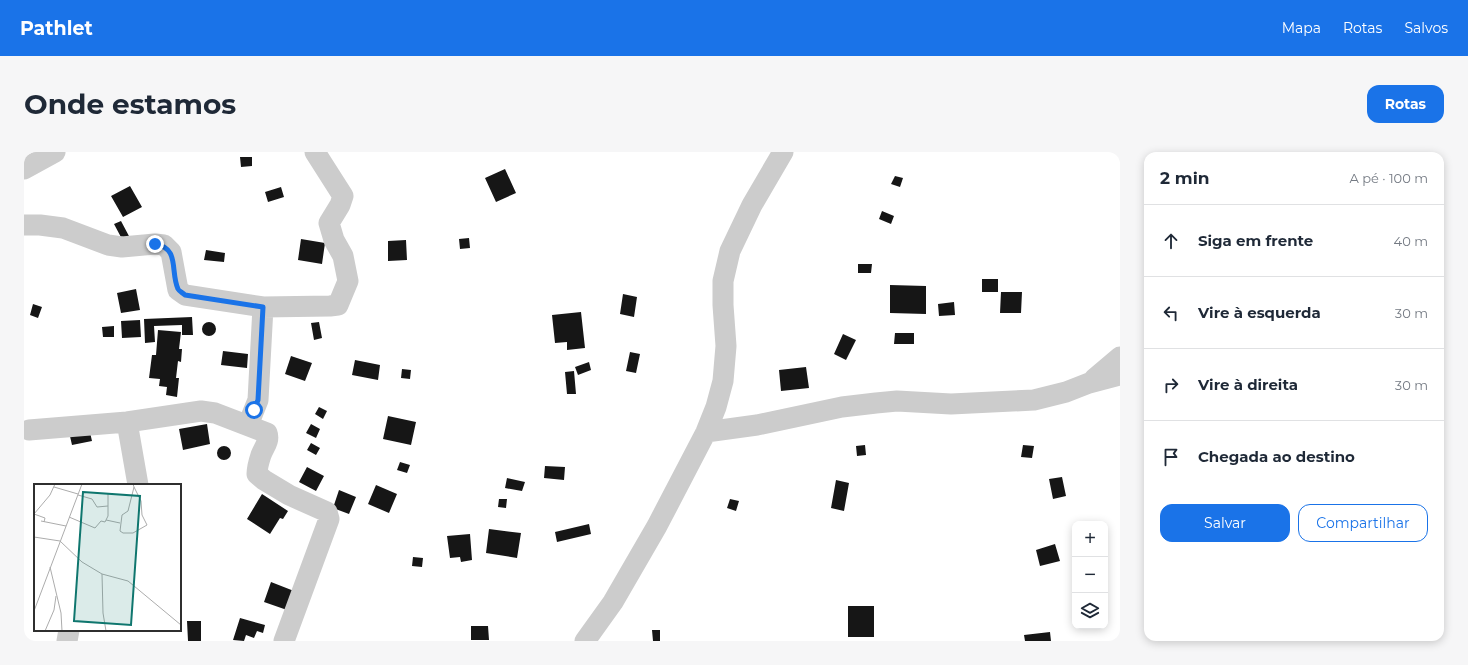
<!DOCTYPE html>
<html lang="pt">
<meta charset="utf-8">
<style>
:root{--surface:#fff;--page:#f6f6f7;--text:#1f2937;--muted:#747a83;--line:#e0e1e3;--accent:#1a73e8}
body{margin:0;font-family:Montserrat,sans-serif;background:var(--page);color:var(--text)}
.controls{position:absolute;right:12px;bottom:12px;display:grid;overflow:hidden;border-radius:8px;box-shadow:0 2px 10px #0003}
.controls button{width:36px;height:36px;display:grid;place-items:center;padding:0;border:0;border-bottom:1px solid var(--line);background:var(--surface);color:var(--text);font:20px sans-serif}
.stop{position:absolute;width:12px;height:12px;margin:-9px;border:3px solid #1a73e8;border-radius:50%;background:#fff}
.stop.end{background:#1a73e8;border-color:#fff;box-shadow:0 1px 4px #0008}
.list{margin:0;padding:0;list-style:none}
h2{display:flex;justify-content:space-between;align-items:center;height:52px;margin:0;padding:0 16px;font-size:17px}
h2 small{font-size:13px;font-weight:400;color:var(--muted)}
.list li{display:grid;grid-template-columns:26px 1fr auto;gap:12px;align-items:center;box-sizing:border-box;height:72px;padding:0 16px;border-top:1px solid var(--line)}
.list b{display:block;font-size:15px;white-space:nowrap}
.list em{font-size:13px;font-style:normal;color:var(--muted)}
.actions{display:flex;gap:8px;padding:12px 16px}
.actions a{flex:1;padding:9px 0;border:1px solid var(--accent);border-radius:12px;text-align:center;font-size:14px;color:var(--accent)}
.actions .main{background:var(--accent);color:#fff}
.icon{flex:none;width:22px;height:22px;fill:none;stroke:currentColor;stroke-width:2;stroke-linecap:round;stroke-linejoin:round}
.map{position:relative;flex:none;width:1096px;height:489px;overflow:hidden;border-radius:12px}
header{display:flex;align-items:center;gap:24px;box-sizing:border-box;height:56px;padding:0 20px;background:var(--accent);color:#fff}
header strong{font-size:19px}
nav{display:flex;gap:22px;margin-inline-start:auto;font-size:14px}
.intro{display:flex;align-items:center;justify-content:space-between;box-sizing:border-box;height:96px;padding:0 24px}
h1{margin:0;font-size:28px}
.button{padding:10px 18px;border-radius:12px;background:var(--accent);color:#fff;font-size:14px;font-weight:700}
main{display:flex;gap:24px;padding:0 24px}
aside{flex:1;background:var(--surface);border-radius:12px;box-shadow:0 2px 10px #0003}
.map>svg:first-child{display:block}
.building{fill:#161616}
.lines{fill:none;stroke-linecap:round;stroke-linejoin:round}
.minor{stroke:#ccc;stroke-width:21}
.route{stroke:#1a73e8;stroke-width:5}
.inset-road{fill:none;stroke:#acacac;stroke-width:1}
.view{fill:#0f766e;fill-opacity:0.15;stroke:#0f766e;stroke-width:2}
.inset-edge{fill:none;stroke:#2f2f2f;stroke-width:2}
</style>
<header>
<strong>Pathlet</strong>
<nav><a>Mapa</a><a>Rotas</a><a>Salvos</a></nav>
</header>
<div class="intro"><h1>Onde estamos</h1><a class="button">Rotas</a></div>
<main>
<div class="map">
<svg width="1096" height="489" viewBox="0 0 1096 489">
<rect width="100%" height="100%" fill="#fff"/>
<path class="building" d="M216 5H228V14L217 15Z
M481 17 492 41 472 50 461 26Z
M871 24 879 26 876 35 867 32Z
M106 34 118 55 99 65 87 44Z
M257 35 260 45 244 50 241 40Z
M858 59 870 64 867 72 855 67Z
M97 69 106 86 99 89 90 72Z
M445 86 446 96 436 97 435 87Z
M277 87 301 91 298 112 274 108Z
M382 88 383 108 364 109V89Z
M182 98 201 101 200 110 180 108Z
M834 112H848L847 121H834Z
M958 127H974V140H958Z
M866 133 902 134V162L866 161Z
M112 137 116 158 97 161 93 141Z
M977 140H998L997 161H976Z
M599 142 613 145 610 165 596 162Z
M930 150 931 163 915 164 914 152Z
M9 152 18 155 14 166 6 163Z
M557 160 561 196 543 198V190L531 191 528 163Z
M168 165 169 183H158V173L130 174 131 190 121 191 120 167Z
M116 168 117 185 98 186 97 169Z
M178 177a7 7 0 1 1 14 0a7 7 0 1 1-14 0Z
M295 170 298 186 290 188 287 171Z
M90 174V185H79L78 175Z
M134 178 157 180 155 197H158L157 210 154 209 152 226H155L153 245 142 243 143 235 135 234 136 227 125 226 128 203H132Z
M871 181H890V192H870Z
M819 182 832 188 822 208 810 202Z
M199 199 224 202 223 216 197 213Z
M606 200 616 202 612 221 602 219Z
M267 204 288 211 281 229 261 222Z
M331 208 356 213 354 228 328 223Z
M565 210 567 218 554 223 551 215Z
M782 215 785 236 757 239 755 218Z
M378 217 387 218 386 227 377 226Z
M550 219 552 242H543L541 220Z
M295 255 303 259 299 267 291 262Z
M364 264 392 270 387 293 359 287Z
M183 272 186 292 159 298 155 277Z
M287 272 296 277 292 286 282 281Z
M65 276 68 289 48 293 45 280Z
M287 291 296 296 292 303 283 298Z
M841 293 842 303 833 304 832 294Z
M999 293 1010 294 1008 306 997 305Z
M193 301a7 7 0 1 1 14 0a7 7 0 1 1-14 0Z
M376 310 386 313 383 321 373 318Z
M521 314 541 315 540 328 520 326Z
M283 315 300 324 292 339 275 330Z
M1038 325 1042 344 1029 347 1025 327Z
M483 326 501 330 498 339 481 336Z
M812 328 825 331 820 359 807 356Z
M352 333 373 342 365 361 344 352Z
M315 338 332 345 325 362 309 356Z
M238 342 264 359 259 367 256 366 246 382 223 367Z
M475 347H483L482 356 474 355Z
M706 347 715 349 712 359 703 356Z
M565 372 567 382 533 390 531 380Z
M465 377 497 381 493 406 462 401Z
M446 382 448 408 437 410 436 405 426 406 423 384Z
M1031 392 1036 409 1016 414 1012 398Z
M389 405 399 406 398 415 388 414Z
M247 430 270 439 263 458 240 450Z
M824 454H850V485H824Z
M216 466 241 473 239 481 233 479 230 486 222 483 220 489 209 488Z
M163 469H177V489H164Z
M447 474H464L465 488H447Z
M628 478H636V489H629Z
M1026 480 1027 489H1001L1000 483Z"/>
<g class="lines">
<path class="minor" d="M0 17 31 0
M0 73H16L39 76 84 93 98 95 131 92 140 93 147 100 154 138 161 143 239 155 306 154 314 153 324 129 319 104 310 88 305 71 316 53 319 44 291 0
M1070 227 1096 205
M103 270 114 333
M224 273 234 248 239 155
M5 278 103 270 177 259 191 261 243 281C246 289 240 295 237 303 235 309 233 315 233 322L240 328 265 343 303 360 305 367 260 489
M682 280 733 273 818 255 852 251 873 249 927 252 1010 248 1042 240 1065 231 1096 223
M43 489 45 478
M561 489 589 450 633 374 682 280 692 255 699 229 702 194 699 153V129L706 99 728 53 759 0"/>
</g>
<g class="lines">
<path class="route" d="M131 92C156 96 146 119 154 137 155 139 159 141 161 143L239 155 234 248 230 258"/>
</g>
<g transform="translate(10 332)">
<rect width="147" height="147" fill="#fff"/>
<path class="inset-road" d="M99 0 100 3 107 17 108 31 113 41 99 49H89L86 47 88 31 94 27 100 3M20 3 44 10M44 11 58 15 63 23 74 22M0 30 16 11 21 0M0 30 11 34 10 38M35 33 61 44 67 37 71 38 74 32V10M72 36 86 39M7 37 32 42M0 53 26 57 48 78 68 90 94 97 147 141M16 83 27 129 28 147M68 90 69 129 72 147M0 127 48 0M11 147 20 126 22 112"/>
<path class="view" d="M49 8 106 12 97 141 40 137Z"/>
<rect width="147" height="147" class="inset-edge"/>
</g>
</svg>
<div class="controls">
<button>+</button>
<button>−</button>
<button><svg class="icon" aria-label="layers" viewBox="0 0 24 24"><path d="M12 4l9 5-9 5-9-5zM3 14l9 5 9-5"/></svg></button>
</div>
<div class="stop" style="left:230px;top:258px"></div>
<div class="stop end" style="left:131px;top:92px"></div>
</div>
<aside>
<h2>2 min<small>A pé · 100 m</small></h2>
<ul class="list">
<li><svg class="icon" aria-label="ahead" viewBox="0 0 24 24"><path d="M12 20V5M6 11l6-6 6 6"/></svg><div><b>Siga em frente</b></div><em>40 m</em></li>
<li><svg class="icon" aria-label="left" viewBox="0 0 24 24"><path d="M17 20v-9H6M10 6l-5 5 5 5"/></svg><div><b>Vire à esquerda</b></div><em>30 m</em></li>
<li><svg class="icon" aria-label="right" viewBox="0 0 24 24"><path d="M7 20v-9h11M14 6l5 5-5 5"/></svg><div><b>Vire à direita</b></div><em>30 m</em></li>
<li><svg class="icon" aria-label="arrive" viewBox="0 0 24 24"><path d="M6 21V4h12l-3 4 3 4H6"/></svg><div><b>Chegada ao destino</b></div></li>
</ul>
<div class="actions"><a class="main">Salvar</a><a>Compartilhar</a></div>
</aside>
</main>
